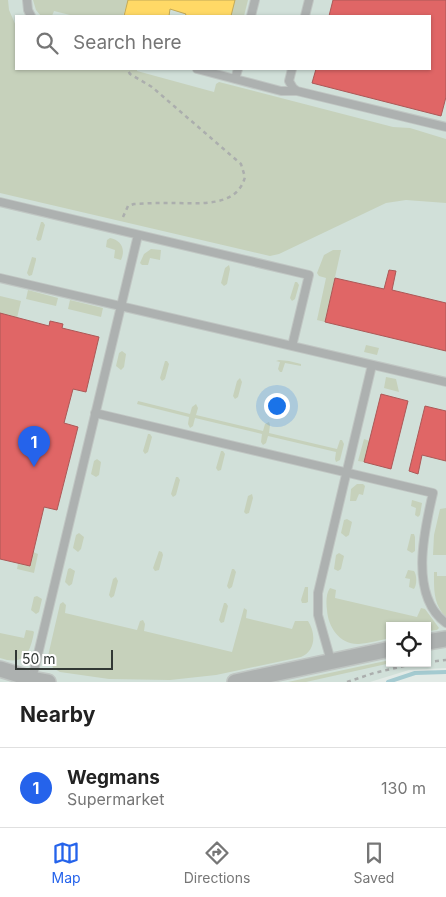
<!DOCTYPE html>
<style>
:root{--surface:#fff;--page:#f2f2f2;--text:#222;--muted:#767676;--line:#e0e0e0;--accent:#2563eb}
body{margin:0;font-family:Inter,sans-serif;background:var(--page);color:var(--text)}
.controls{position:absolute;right:15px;bottom:15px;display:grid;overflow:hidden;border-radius:0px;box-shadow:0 1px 4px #0004}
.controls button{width:45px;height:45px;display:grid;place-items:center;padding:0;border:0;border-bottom:1px solid var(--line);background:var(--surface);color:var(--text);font:25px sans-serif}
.scale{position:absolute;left:15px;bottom:12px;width:98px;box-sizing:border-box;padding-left:5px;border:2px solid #323835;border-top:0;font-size:14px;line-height:18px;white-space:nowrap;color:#323835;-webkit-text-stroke:4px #fff;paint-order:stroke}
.you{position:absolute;left:276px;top:405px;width:18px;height:18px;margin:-12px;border:4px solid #fff;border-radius:50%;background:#1a73e8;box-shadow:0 0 0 8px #1a73e833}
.badge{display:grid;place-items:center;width:32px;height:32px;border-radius:50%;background:var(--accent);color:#fff;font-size:16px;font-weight:700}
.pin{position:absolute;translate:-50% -41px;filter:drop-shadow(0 1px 2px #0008)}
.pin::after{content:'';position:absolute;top:26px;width:18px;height:15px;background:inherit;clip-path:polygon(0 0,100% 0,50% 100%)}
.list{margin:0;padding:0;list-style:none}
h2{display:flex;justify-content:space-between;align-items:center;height:65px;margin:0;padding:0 20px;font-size:21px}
h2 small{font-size:16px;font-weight:400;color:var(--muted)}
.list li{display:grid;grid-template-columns:32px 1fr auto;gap:15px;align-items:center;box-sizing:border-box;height:80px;padding:0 20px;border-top:1px solid var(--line)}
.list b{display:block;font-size:19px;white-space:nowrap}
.list p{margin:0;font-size:16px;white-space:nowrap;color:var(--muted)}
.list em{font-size:16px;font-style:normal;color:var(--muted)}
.icon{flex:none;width:28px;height:28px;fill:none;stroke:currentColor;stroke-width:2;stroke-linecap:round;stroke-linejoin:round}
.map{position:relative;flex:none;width:446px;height:682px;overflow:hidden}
.search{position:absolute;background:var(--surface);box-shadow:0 1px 4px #0004;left:15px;right:15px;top:15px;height:55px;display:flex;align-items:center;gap:12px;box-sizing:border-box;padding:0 18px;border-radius:0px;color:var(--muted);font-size:19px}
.sheet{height:145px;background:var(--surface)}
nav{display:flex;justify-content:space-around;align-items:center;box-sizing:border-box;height:70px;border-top:1px solid var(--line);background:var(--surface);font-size:14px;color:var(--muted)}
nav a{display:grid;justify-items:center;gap:2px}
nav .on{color:var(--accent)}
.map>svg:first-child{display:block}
.built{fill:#d1e0d9;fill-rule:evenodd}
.green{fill:#c6d1bb}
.homes{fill:#ffd966;stroke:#c2a957}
.shops{fill:#e06666;stroke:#ac5857}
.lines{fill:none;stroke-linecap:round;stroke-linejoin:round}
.stream{stroke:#a4cad0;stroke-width:4}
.lane-casing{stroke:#c0c6c3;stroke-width:10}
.street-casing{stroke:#c0c6c3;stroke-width:18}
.path{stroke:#abaead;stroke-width:2.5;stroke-dasharray:4 4;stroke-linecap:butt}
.lane{stroke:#adb1b0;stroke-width:8}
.street{stroke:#adb1b0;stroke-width:15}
</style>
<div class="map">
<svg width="446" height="682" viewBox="0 0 446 682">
<rect width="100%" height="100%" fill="#e2eae6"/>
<path class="built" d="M0 0H446V668L409 670 370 682H0ZM16 16H430V69H16ZM390 626H427V663H390Z"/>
<path class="green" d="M0 0H8L9 10 16 26V69H137V71L214 92 216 84 219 82 393 127 410 128 446 139V203L406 200 386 203 279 254 270 256 0 193Z
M33 0H128L123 16H74L54 11 52 16H41L36 10Z
M235 0H248L244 16H231Z
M41 222H43L45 225 41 240 38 241 36 239Z
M110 238C121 240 126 249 121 260L114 258 115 250 106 247 107 240Z
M151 249 161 250 160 260 150 258 148 265H142L140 263 144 254Z
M333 250H341L325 322 317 320 326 278 319 276 317 273 324 255Z
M32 257 36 258V260L32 275 29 276 27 273Z
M229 265 230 269 227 284 224 286 221 283 225 268Z
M295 282H297L299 285 295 299 292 301 290 298Z
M28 290 58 298 56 306 26 299Z
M0 296 21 301 17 318 0 313Z
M70 300 103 308 101 317 68 309Z
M366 345 379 348 377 355 364 352Z
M122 351 126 354 124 367 121 370 116 366 119 353Z
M279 360 289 361 301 364V366L285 363 282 372H280L278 369 280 362 276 361Z
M165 361H167L169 364 165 379 162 381 160 378Z
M386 377 396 379 399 392 384 388Z
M240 378 242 382 238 397 235 399 233 396 237 381Z
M138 401 190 414 192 407 196 404 198 408 196 415 263 431 265 424 269 422 270 425 269 433 337 449 340 440H342L344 444 340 460 336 462 335 459 336 452 268 436 266 443 263 445 261 442 262 434 195 418 193 426 190 428 188 424 189 417 137 404Z
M148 434H150L152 437 148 452 145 454 143 451Z
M364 439 370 441 364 462 358 461Z
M221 451H223L225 454 221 470 218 471 216 468Z
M97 459 101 462 99 475 96 477 91 474 94 461Z
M176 477H178L180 480 176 495 173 497 171 494Z
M357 484H363L365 486 363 495 359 494 356 501H350L351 489Z
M252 494 253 498 249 513 246 514 244 512 248 496Z
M412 500 422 503 420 515 418 517 415 515 416 508 411 506Z
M446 508V555H433L434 535 440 509Z
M347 519 352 522 349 535 346 537 341 533 344 520Z
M79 533 84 537 81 549 78 552 73 548 76 535Z
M411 534H414L415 537V551L412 553 407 550Z
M159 551 162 552 163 555 159 570 155 571 153 568Z
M33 552 38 554 34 573 17 569 18 563Z
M339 553 344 556 341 569 338 571 334 569 336 555Z
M70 568 75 571 72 584 69 586 65 582 68 569Z
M232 569H234L236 572 232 587 229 589 227 586Z
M408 570 414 571C417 575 417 585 414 589L409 587 410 579 405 578Z
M434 572H437V576H446V617C433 604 434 589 434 572Z
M116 577 118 581 114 596 111 598 109 595 113 579Z
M308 587V602L306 603H302L301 600 305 587Z
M330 588 336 590 335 598 417 617 421 608 425 609 439 628 437 630 427 631V626H390V638C380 640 369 643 359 644 340 645 328 627 327 610 326 603 326 593 330 588Z
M37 596 42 599 39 612 36 614 31 610 34 597Z
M63 602 66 605 65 613 137 630 140 621 143 620 145 624 144 631 232 652 244 608 247 610 246 618 292 629 295 621H308C316 633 316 651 301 657L216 675 170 680 109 679 60 672 53 668 48 656 60 604Z
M224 603H226L228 606 224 622 221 623 219 620Z
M26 630 33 631 34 632C30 654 24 666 0 658V633L24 638Z
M390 660 391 663 306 682H288Z"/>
<path class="homes" d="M128 0H235L231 16H185L186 14 170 9 169 16H124Z"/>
<path class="shops" d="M333 0H446V97L441 116 312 83 316 69H430V16H329Z
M389 270 396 271 392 290 446 303V351L325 322 335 278 384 289Z
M0 313 49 326 50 321 63 324 62 328 99 337 86 392 73 389 64 423 78 427 57 510 44 507 30 566 0 559Z
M381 394 408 401 391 469 364 462Z
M425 406 446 411V461L422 455 418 474 409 471Z"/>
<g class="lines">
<path class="stream" d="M388 682 415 673 446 672"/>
<g class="lane-casing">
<path id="lane" d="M27 0 28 10 31 16
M251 16 255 0
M305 16 309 0
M197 69 235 79 238 69
M292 69 289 81 293 88 297 91 446 127
M235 79 281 91H297
M0 202 309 275 292 346
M0 278 446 382
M95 413 433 493C424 531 409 596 446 623
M331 661 318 615V593L372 365
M32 679 138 235"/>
</g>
<g class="street-casing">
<path id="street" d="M427 642 446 639
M0 669 32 679 48 682
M235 682 390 649"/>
</g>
<path class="path" d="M123 217 128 206 134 204C147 203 160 203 173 203 198 203 237 208 245 177L241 164 152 87 130 74 127 69
M427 662 446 660
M347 682 374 673 417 663"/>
<use href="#lane" class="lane"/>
<use href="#street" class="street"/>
</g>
</svg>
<div class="controls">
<button><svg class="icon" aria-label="locate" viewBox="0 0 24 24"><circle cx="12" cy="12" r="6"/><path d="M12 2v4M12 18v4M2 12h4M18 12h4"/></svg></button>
</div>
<div class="scale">50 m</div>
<div class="you"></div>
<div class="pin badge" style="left:34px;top:467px">1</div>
<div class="search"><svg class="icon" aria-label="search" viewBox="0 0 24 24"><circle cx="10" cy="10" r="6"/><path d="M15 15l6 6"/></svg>Search here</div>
</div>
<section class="sheet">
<h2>Nearby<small></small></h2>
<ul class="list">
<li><span class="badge">1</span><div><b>Wegmans</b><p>Supermarket</p></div><em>130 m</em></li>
</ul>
</section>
<nav>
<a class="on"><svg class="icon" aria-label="map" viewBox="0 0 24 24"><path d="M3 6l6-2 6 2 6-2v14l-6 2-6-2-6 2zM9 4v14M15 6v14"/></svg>Map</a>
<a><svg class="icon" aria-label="directions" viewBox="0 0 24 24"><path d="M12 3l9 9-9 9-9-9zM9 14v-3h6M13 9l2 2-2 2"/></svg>Directions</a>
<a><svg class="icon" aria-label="saved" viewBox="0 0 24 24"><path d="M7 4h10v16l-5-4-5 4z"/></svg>Saved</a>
</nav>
